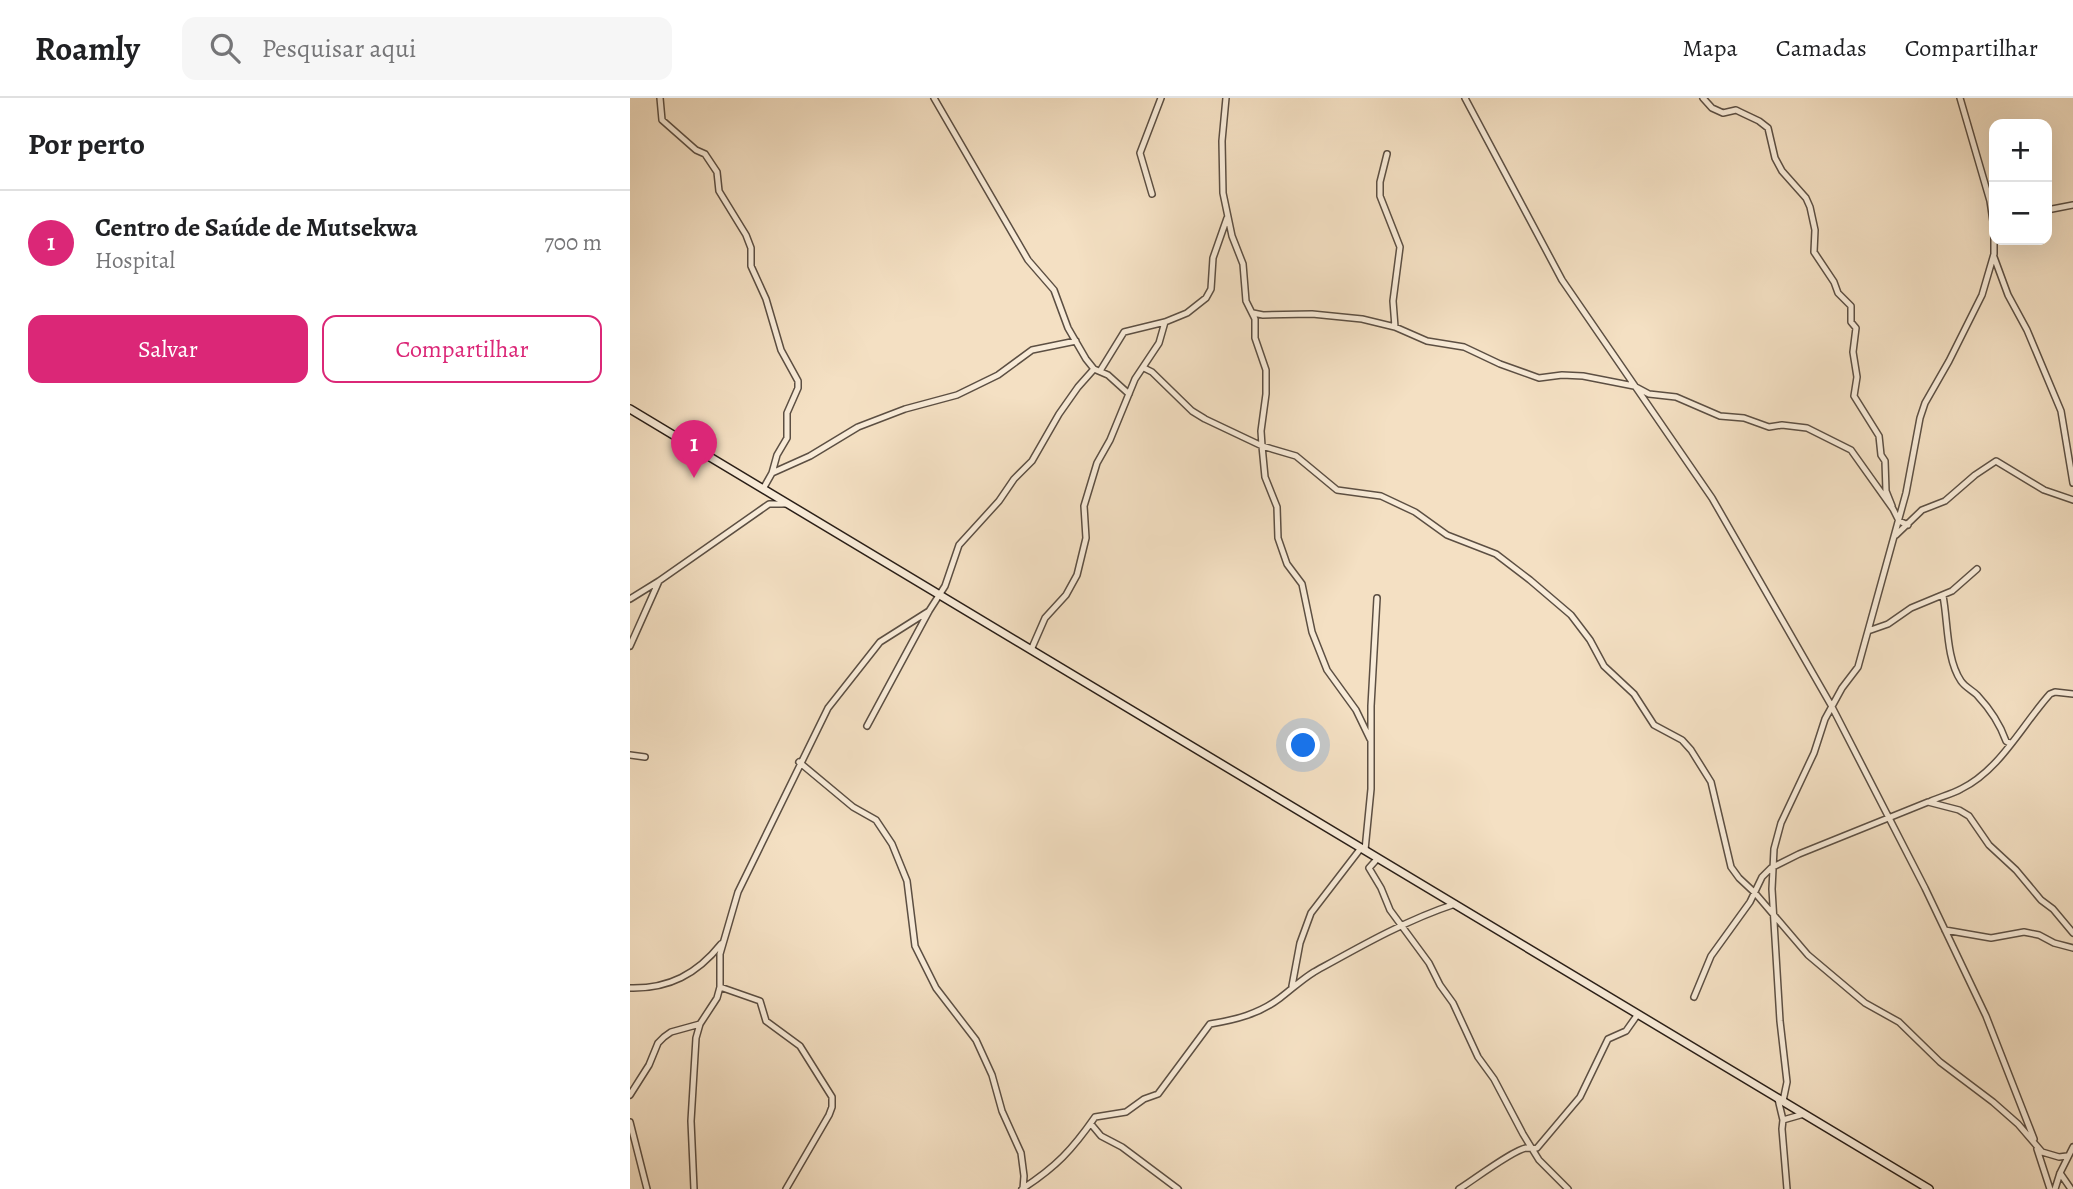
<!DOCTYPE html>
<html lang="pt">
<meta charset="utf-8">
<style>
:root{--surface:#fff;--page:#f6f6f6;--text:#202124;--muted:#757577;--line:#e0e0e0;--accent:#db2777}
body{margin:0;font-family:Alegreya,serif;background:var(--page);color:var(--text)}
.controls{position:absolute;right:21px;top:21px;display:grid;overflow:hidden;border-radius:14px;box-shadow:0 7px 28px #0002}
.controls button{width:63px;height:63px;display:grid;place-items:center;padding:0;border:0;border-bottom:2px solid var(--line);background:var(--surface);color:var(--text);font:35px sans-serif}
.you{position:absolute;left:674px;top:648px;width:24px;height:24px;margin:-18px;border:5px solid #fff;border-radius:50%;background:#1a73e8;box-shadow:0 0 0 10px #1a73e833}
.badge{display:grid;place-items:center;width:46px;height:46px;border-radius:50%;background:var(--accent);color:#fff;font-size:23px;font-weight:700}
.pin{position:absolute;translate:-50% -58px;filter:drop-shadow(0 2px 4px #0008)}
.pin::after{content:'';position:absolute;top:37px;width:24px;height:21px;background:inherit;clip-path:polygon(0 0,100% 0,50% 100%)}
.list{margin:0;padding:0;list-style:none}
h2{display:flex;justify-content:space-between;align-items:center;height:91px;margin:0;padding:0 28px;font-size:30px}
h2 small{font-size:23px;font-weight:400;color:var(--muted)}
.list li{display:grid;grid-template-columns:46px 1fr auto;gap:21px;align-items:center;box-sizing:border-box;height:105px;padding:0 28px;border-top:2px solid var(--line)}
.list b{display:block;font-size:26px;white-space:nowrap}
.list p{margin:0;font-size:23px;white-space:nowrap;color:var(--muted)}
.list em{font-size:23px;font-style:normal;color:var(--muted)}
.actions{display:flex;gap:14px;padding:21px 28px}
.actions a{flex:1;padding:16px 0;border:2px solid var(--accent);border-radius:14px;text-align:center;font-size:24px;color:var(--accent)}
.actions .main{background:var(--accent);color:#fff}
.icon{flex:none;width:38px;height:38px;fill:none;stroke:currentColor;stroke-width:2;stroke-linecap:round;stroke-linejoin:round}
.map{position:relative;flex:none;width:1443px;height:1091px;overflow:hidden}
header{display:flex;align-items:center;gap:42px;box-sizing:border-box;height:98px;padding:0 35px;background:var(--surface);border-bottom:2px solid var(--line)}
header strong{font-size:33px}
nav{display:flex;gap:38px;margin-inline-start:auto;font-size:24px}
.search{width:490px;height:63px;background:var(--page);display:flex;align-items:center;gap:18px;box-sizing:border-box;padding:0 24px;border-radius:14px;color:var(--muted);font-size:26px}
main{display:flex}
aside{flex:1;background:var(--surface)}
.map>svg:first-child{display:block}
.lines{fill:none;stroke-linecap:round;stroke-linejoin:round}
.street-casing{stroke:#5c4f43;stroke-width:8}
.secondary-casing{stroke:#2a1f18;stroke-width:10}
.street{stroke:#f8ebd8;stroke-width:5}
.secondary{stroke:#f8ebd8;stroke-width:7}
</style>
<header>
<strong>Roamly</strong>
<div class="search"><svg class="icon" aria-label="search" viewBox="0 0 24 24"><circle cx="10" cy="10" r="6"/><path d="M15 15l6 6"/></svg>Pesquisar aqui</div>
<nav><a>Mapa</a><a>Camadas</a><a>Compartilhar</a></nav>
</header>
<main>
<aside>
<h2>Por perto<small></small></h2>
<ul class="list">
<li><span class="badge">1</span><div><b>Centro de Saúde de Mutsekwa</b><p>Hospital</p></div><em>700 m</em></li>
</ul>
<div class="actions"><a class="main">Salvar</a><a>Compartilhar</a></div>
</aside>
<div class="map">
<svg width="1443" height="1091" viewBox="0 0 1443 1091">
<rect width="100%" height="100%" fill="#f4e0c3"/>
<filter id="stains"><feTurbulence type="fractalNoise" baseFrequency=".00286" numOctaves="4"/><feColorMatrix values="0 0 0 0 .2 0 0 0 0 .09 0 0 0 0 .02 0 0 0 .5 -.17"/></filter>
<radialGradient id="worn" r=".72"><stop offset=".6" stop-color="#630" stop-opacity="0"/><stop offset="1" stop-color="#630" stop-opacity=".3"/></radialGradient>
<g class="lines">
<g class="street-casing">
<path id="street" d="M30 0 32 22 66 52 75 56 87 74 89 93 116 137 121 150V168L136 201 151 252 168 283V290L157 315V340L147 357 142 375
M304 0 398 162 424 192 438 230 456 261 464 271 478 277 499 296
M596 0 592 43 593 95 602 138 613 166 616 203 625 221V240L636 272V296L631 333 632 348 635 379 647 409 648 440 657 466 672 486 682 534 697 572 726 612 740 641
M835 0 932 182 1082 400 1201 607 1295 790 1356 918 1404 1041
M1073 0 1082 10 1093 15 1106 12 1110 14 1129 23 1138 30 1145 60 1152 73 1176 100 1180 109 1185 132 1184 154 1204 184 1208 195 1221 208V224L1226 230 1223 254 1227 279 1224 298 1249 338 1251 357 1255 363 1256 393 1262 408
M757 56 750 84V98L770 149 763 203 765 229
M522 96 510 55 531 0
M1417 112 1443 107
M1364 159 1378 197 1397 232 1431 313 1443 385
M623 215 633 217 682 216 732 221 765 229 797 243 834 249 870 266 909 280 932 277 953 278 1004 288 1019 296 1046 299 1090 318 1114 320 1139 329 1152 327 1177 330 1221 352 1263 411 1269 423 1278 427
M514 270 522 274 562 313 575 321 632 348 666 358 707 392 751 398 785 414 817 437 866 456 900 482 941 517 960 542 974 568 1004 596 1024 627 1052 642 1061 652 1081 684 1101 769 1109 780 1125 795 1178 857 1235 905 1269 924 1310 964 1363 1004 1388 1026 1412 1054 1429 1059 1437 1058
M470 273 494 234 535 224 557 215 576 200 581 191 583 160 597 120
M133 391 142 375 180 358 228 329 275 311 327 297 368 277 402 252 446 243
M1266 437 1292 412 1315 403 1345 377 1366 363 1414 392 1443 402
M1313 498C1318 523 1316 561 1331 583 1335 589 1342 592 1347 597 1360 611 1370 626 1376 643L1381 646
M0 501 29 483
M1238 533 1258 526 1281 510 1322 493 1347 471
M0 548 29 483 139 406H155
M401 552 415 520 436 497 447 477 456 440 454 408 467 365 480 342 505 281 529 245 535 224
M237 628 299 513 315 488 329 447 369 403 384 381 402 363 429 316 448 289 464 271
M0 657 15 659
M169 664 223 709 246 722 262 746 277 783 285 848 306 890 346 942 362 977 372 1013 391 1055 394 1078 393 1091
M1301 703C1310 699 1322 696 1331 691 1370 672 1392 627 1420 596L1425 594 1443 596
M735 752 741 691V608L747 500
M748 760 739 770 751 790 760 812 799 865 810 887 823 905 848 959 864 981 893 1036 909 1062 938 1091
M1315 832 1361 840 1394 834 1409 837 1424 845 1443 850
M662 888 670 845 681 815 731 750
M90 889 130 903 136 923 170 948 202 999V1009L199 1017 156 1091
M0 890C39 891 67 876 91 846
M1064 899 1081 858 1120 804 1132 779 1141 770 1169 756 1298 704 1329 712 1339 718 1359 747 1386 772 1411 802 1423 811 1443 835
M0 997 19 967 28 945 34 939 41 934 70 926
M1148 1001 1153 1022 1152 1031 1157 1091
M1153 1003 1157 984 1150 923 1142 791 1144 751 1151 725 1184 655 1195 621 1212 590 1228 569 1276 395 1290 320 1295 305 1319 263 1352 197 1364 156V130L1360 103 1330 0
M1153 1022 1174 1016
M0 1024 17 1091
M461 1026 471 1038 492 1049 548 1091
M1407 1051 1420 1091
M1430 1075 1441 1091
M64 1091 61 1023 66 940 70 926 87 900 90 889V856L108 794 198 610 250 544 299 513
M392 1091C426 1069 442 1052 465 1019L496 1014 514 1001 528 996 580 926C605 922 629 916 650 900 662 891 671 882 684 874 729 849 776 822 825 806
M829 1091C842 1083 883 1052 896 1050 900 1050 904 1051 907 1050L950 999 978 941 996 933 1008 916
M1425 1091 1430 1075 1443 1049"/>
</g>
<g class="secondary-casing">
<path id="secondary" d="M0 311 1299 1091"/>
</g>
<use href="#street" class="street"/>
<use href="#secondary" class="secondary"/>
</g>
<rect width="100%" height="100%" filter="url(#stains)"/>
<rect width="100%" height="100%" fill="url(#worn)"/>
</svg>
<div class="controls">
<button>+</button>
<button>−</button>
</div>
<div class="you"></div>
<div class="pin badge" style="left:64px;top:380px">1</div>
</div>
</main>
